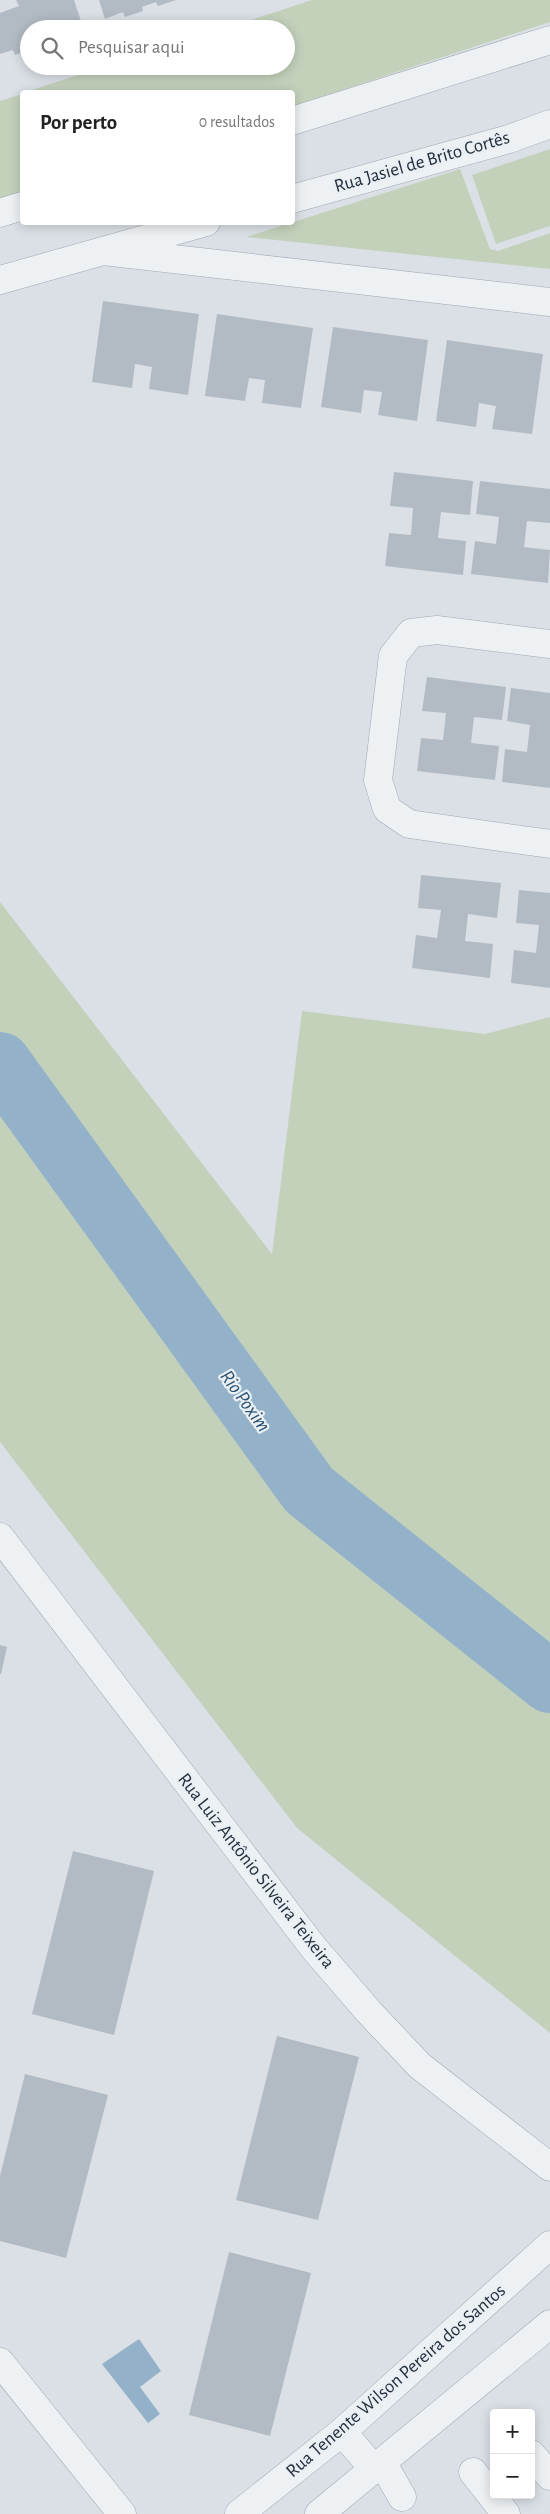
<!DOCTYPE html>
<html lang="pt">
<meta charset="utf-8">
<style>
:root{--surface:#fff;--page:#f2f2f2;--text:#222;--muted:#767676;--line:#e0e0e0}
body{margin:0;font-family:"Alegreya Sans",sans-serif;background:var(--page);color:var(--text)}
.controls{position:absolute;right:15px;bottom:15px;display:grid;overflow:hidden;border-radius:5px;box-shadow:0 2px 12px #0003}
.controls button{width:45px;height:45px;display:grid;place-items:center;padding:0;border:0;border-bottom:1px solid var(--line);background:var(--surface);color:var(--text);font:25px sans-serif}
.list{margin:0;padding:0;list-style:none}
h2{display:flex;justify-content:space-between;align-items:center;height:65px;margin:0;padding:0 20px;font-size:21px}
h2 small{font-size:16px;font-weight:400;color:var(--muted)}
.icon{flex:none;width:28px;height:28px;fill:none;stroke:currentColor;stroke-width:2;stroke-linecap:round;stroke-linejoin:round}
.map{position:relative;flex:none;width:550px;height:2514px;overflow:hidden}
.search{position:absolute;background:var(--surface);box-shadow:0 2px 12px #0003;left:20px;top:20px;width:275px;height:55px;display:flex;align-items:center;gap:12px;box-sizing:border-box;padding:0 18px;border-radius:28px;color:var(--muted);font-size:19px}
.panel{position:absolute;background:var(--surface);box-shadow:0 2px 12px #0003;left:20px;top:90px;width:275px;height:135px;border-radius:5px}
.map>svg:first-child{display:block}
.green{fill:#c3d1bb}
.water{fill:#93b2c9}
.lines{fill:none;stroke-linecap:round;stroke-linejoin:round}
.river{stroke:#93b2c9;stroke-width:62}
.building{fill:#b2bac3}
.minor-casing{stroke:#a0a7b0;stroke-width:29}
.minor{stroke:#edf1f4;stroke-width:28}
.labels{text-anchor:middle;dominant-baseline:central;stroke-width:4.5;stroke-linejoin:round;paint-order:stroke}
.street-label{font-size:19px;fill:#242f3d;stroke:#eaeff4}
.water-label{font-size:20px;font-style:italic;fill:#2c5372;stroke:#eaeff4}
</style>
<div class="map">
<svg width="550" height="2514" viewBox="0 0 550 2514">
<rect width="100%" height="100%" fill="#dbe0e6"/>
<path class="green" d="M312 0H550V22L293 106 292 92H26L106 66H286V29H224Z
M22 94V192L0 199V101Z
M550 149V226L496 244 472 175Z
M460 169 490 249 498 251 550 233V269L246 237Z
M0 902 272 1254 302 1011 485 1034 550 1017V2033L297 1828 0 1442Z"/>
<path class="water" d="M139 2339 161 2371 140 2387 160 2414 148 2423 102 2364Z"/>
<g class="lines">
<path class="river" d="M0 1063 309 1490 550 1682"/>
</g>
<path class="building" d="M16 0H74L83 27 29 29V50L15 55 13 50 0 54V13L19 6Z
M99 0H176L158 6 156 2 142 7 143 11 125 17 123 12 105 19Z
M103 301 199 314 188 395 149 389 152 367 135 364 132 388 92 382Z
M217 314 313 328 301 408 262 403 265 380 249 378 245 401 205 396Z
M333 327 428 340 417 421 378 415 382 392 364 390 361 413 321 407Z
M447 340 543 354 532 434 492 429 496 406 479 403 476 427 436 421Z
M394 472 473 481 470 515 441 512 438 538 466 541 463 575 385 566 389 533 411 535 413 508 390 506Z
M480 481 550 489V523L527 521 524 547 550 550 548 583 471 574 475 541 496 544 499 517 476 514Z
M427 677 506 687 502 720 474 717 471 743 499 746 495 780 417 771 421 738 443 740 446 713 422 711Z
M511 688 550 693V788L502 782 505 749 527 752 530 725 507 721Z
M421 875 501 883 497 918 468 914 465 941 493 944 490 978 412 968 416 935 437 938 441 910 418 908Z
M519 890 550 893V988L511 983 514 950 536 953 539 925 516 923Z
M0 1645 7 1647 1 1674H0Z
M73 1851 154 1871 114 2035 32 2014Z
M277 2036 359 2057 318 2220 236 2200Z
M25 2074 108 2095 66 2258 0 2241V2176Z
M229 2252 311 2273 270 2436 189 2415Z"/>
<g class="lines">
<g class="minor-casing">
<path id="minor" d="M292 121 550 40
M292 199 509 139 550 124
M0 213 22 206
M103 251 550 302
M0 280 206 222
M550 644 437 630 411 633 393 656 378 780 387 809 409 824 550 844
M0 1537 313 1947 369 2012 420 2066 550 2167
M0 2362 122 2514
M342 2432 374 2469
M531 2454 550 2476
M382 2462 402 2497
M473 2472 506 2514
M239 2514 342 2432 550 2245
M319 2514 550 2324"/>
</g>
<use href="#minor" class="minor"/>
</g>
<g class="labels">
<g class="street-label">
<text transform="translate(422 162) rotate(-16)">Rua Jasiel de Brito Cortês</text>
<text transform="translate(256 1871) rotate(52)">Rua Luiz Antônio Silveira Teixeira</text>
<text transform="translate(396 2381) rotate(-41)">Rua Tenente Wilson Pereira dos Santos</text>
</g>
<g class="water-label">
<text transform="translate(245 1401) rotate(54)">Rio Poxim</text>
</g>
</g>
</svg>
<div class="controls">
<button>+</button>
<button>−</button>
</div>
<div class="search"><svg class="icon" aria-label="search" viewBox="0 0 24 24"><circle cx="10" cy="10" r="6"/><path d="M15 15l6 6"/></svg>Pesquisar aqui</div>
<section class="panel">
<h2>Por perto<small>0 resultados</small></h2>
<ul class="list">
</ul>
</section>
</div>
